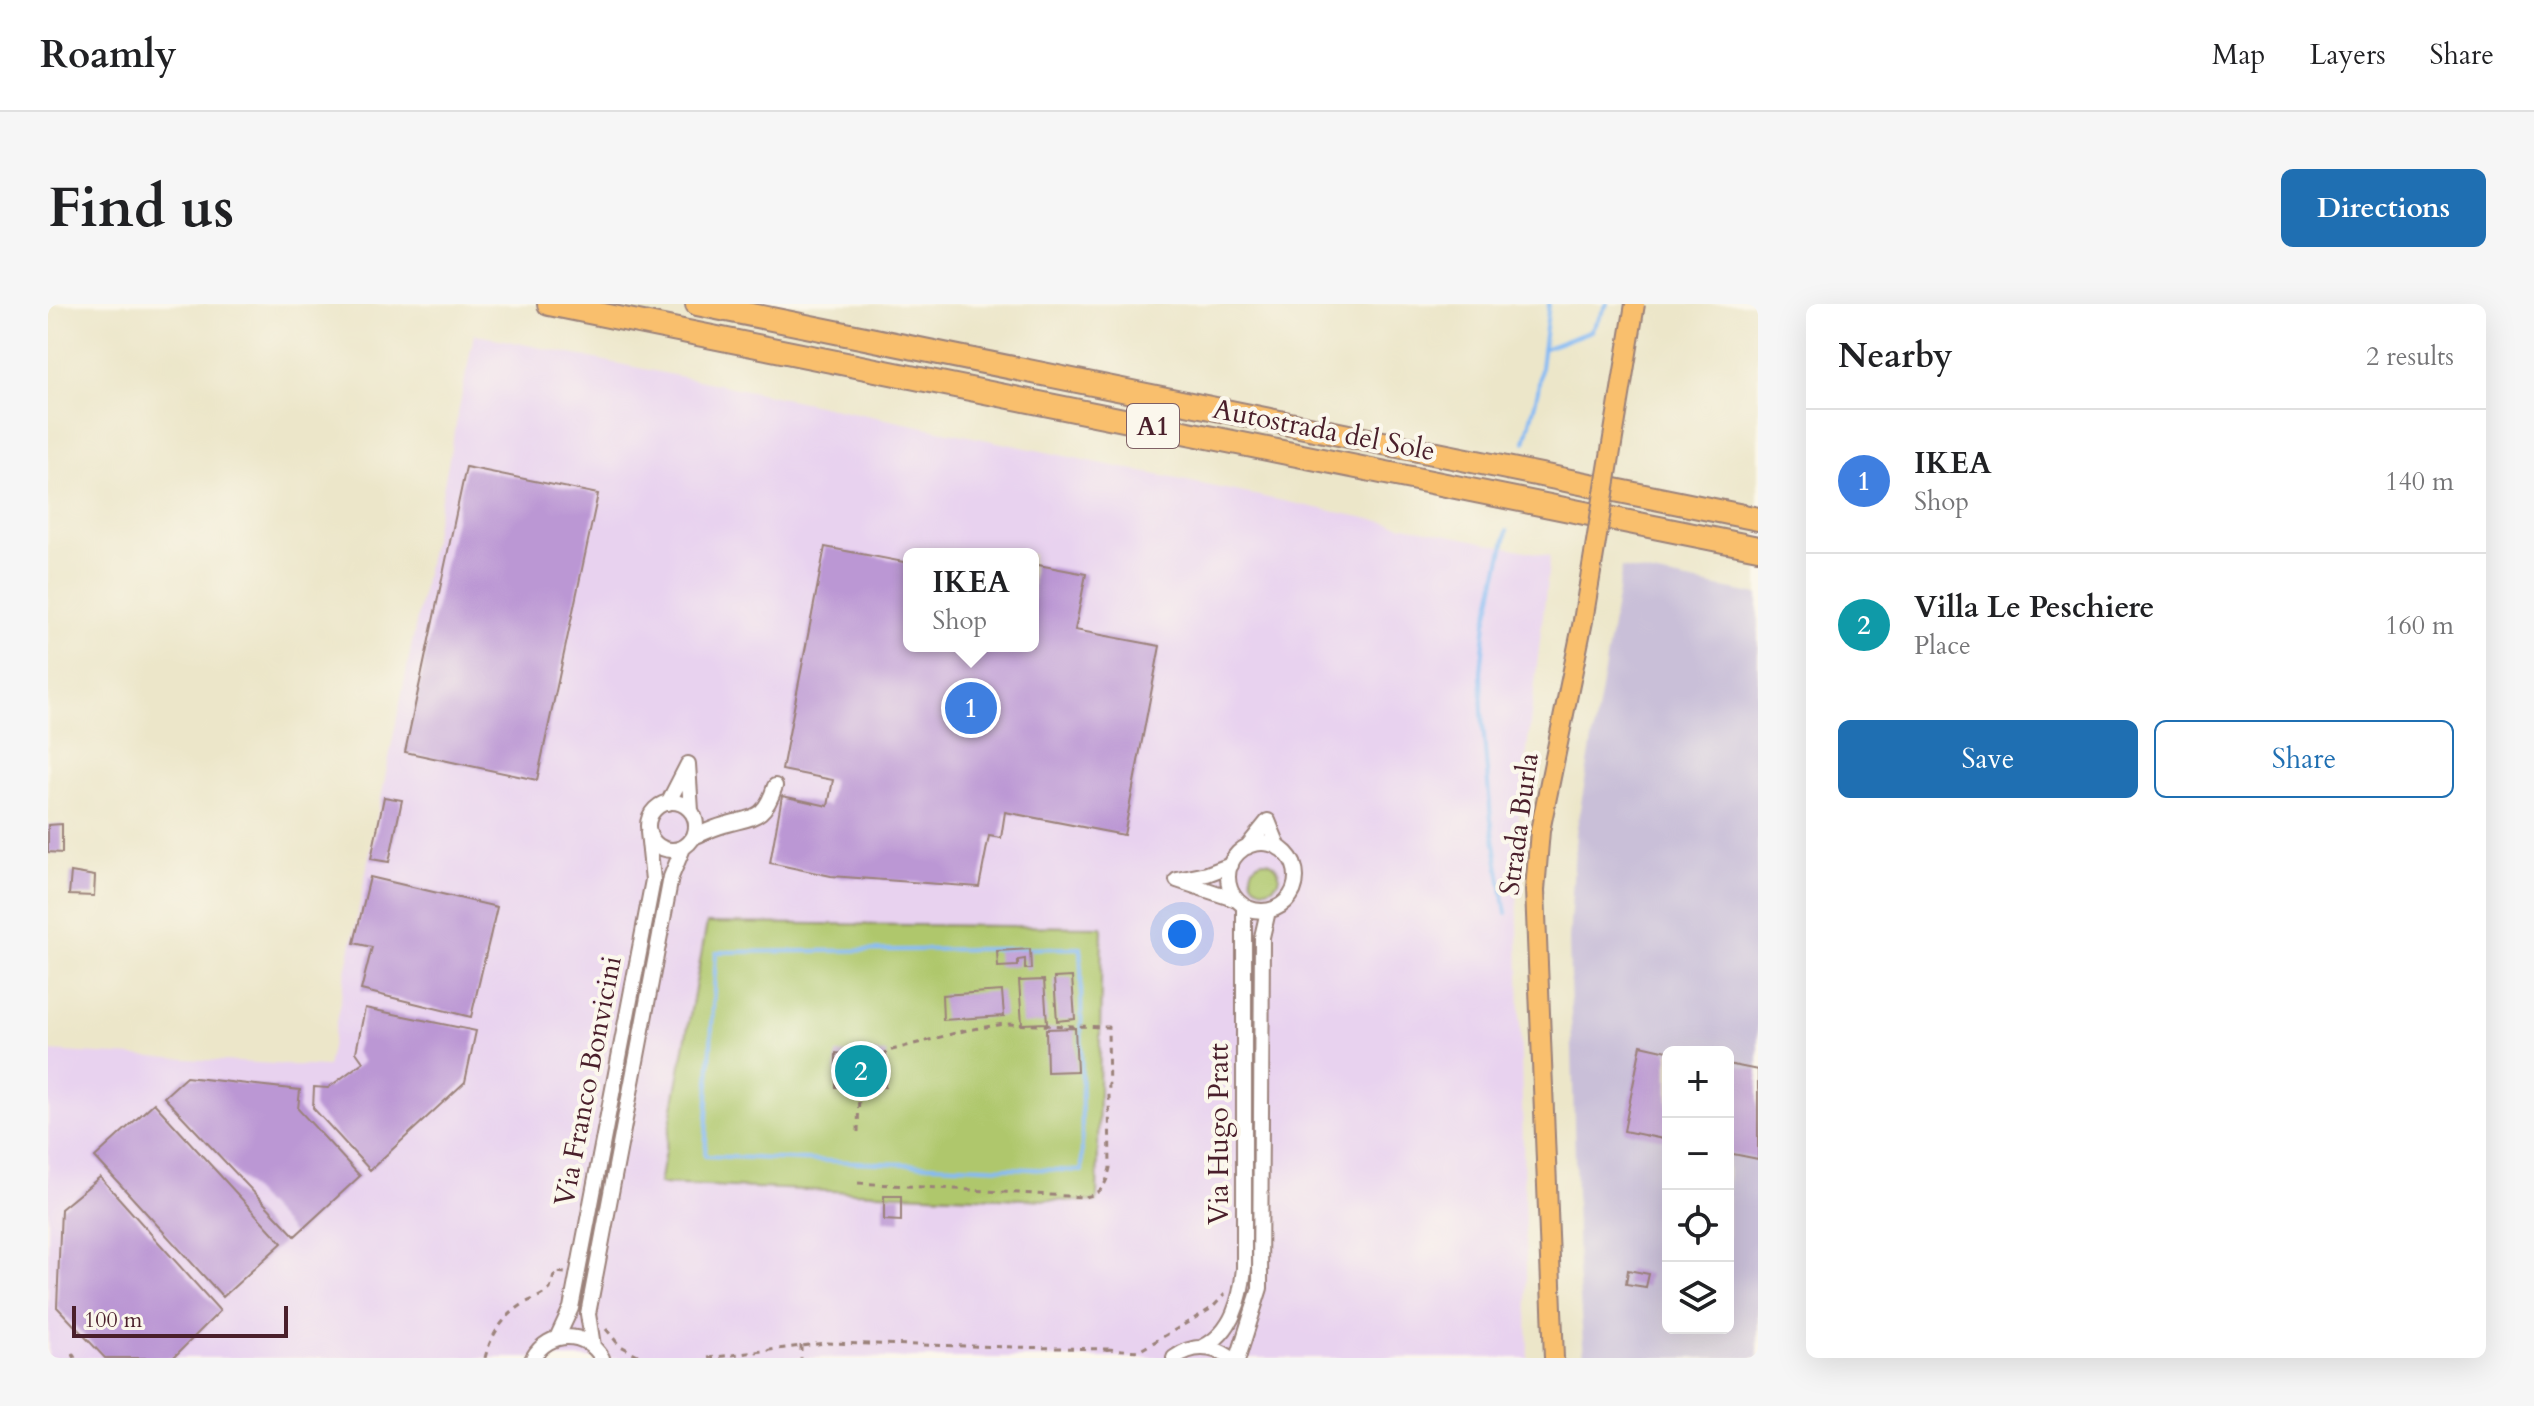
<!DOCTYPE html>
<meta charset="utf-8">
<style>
:root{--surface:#fff;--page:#f6f6f6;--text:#202124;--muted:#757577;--line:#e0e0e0;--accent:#1f6fb2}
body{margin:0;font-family:Cardo,serif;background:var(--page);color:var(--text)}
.controls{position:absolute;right:24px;bottom:24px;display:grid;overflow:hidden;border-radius:12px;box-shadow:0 8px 32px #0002}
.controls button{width:72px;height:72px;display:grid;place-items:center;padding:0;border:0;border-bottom:2px solid var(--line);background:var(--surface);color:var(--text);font:40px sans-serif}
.scale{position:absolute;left:24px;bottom:20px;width:216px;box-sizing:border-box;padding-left:8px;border:4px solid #4a1f2b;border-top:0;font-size:22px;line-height:28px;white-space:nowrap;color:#4a1f2b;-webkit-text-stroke:6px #fbf7ec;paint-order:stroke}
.you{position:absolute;left:1134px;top:630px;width:28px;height:28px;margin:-20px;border:6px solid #fff;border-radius:50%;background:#1a73e8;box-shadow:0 0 0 12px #1a73e833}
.badge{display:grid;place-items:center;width:52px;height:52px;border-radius:50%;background:var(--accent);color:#fff;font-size:26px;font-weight:700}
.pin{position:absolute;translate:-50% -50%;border:4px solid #fff;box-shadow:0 2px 8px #0006}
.popup{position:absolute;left:855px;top:244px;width:136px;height:104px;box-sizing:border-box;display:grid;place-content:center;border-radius:12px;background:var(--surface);filter:drop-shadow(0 2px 6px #0005);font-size:26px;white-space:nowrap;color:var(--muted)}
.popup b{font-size:30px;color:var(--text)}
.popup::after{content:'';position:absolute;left:50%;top:100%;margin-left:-16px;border:16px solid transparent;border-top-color:var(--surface)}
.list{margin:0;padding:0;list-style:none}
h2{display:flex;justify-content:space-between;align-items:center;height:104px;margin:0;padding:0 32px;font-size:34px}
h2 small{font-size:26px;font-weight:400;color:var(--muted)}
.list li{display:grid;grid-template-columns:52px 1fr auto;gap:24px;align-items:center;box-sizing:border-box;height:144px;padding:0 32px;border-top:2px solid var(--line)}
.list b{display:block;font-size:30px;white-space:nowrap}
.list p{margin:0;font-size:26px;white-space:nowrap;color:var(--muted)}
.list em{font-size:26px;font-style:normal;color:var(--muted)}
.actions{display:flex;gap:16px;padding:24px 32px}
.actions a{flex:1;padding:18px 0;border:2px solid var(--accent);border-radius:12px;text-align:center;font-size:28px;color:var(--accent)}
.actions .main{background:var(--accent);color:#fff}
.icon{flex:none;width:44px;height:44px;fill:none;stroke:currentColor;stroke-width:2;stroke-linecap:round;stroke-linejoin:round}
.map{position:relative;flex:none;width:1710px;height:1054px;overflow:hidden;border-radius:12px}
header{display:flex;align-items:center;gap:48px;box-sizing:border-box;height:112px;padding:0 40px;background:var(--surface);border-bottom:2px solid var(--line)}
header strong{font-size:38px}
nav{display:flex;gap:44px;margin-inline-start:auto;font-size:28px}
.intro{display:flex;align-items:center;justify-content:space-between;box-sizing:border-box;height:192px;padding:0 48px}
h1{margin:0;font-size:56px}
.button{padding:20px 36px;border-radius:12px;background:var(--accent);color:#fff;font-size:28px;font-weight:700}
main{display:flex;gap:48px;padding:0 48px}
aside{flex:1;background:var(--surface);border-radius:12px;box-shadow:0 8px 32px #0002}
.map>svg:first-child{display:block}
.built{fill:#e8d2ef;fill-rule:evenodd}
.industrial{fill:#c9bfd8;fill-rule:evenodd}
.green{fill:#afc76c;stroke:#7c734c;stroke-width:2}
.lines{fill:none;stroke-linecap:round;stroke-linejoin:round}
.stream{stroke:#84baf4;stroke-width:4}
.building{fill:#bb97d4}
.minor-casing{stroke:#9b827a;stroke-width:18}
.major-casing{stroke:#9b827a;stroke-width:22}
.highway-casing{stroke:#9b827a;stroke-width:26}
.path{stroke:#9b827a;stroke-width:3;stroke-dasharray:6 6;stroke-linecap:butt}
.minor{stroke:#fff;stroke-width:14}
.major{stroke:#f9bf6d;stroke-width:18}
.highway{stroke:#f9bf6d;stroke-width:22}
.major-bridge-casing{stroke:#9b827a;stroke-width:22;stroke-linecap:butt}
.major-bridge{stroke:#f9bf6d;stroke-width:18}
.labels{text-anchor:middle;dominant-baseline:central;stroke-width:8;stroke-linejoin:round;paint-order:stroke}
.shield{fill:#fbf7ec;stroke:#7f6065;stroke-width:2}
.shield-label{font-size:26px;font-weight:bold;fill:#4a1f2b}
.street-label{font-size:28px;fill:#4a1f2b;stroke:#fbf7ec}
</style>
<header>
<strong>Roamly</strong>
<nav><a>Map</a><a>Layers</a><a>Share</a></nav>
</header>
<div class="intro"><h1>Find us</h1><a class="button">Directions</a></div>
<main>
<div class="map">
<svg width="1710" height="1054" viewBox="0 0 1710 1054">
<rect width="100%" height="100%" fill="#fbf7ec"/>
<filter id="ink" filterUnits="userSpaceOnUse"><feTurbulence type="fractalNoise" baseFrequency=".0125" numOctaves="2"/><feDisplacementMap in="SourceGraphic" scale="16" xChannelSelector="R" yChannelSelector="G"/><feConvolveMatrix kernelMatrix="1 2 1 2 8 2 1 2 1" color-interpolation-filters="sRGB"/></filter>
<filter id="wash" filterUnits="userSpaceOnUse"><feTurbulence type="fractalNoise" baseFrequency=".006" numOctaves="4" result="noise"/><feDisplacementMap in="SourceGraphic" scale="32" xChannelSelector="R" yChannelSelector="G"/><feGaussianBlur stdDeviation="1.8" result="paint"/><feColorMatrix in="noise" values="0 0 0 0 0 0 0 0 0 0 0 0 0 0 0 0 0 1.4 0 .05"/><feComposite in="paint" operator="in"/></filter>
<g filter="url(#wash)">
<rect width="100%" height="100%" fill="#ece6c9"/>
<path class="built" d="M426 30 1502 252 1468 539 1480 1054H0V747L279 763ZM861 250H985V342H861Z"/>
<path class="industrial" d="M1574 264 1710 291V1054H1536L1530 965 1521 636 1528 529ZM1620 748H1680V1024H1620Z"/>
<path class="green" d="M1203 571a14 14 0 1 1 28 0a14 14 0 1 1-28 0Z
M659 619 1054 623 1049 898 611 880Z"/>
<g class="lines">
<path class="stream" d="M1495 45 1543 27 1559 0
M1477 138 1490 87 1501 0
M1458 609 1443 515 1434 409 1433 368 1438 318 1459 227
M1033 644 1034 867 657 852 668 648Z"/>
</g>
<g id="blocks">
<path class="building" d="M418 163 550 190 489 476 357 448Z
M777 243 861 259V342H985V260L1038 270 1027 326 1112 342 1076 531 957 508 953 534 941 532 931 583 783 572 722 559 734 492 780 502 785 476 734 466Z
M336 493 354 496 341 558 323 555Z
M14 520V549L0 548V521Z
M23 568 47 572 46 592 21 591Z
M322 573 449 603 423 713 313 686 324 643 306 639Z
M982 645 983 665H977V655L970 656V662L950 663 949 647Z
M1024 673 1027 715 1009 717 1006 674Z
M996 676 999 719 974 720 971 677Z
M954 687 956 712 895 716 894 691Z
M317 704 428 727 417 778 322 866 265 804 266 783 280 784 315 758 308 748Z
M1027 724 1029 767 999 768 998 725Z
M1593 741 1620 747V836L1576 827Z
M808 747H816V752L818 749H838L837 783H788V749L808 751Z
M1680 760 1710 766V855L1680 849Z
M138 773 252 786 250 805 312 872 247 932 116 793Z
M106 799 234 939 175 993 47 853Z
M52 873 172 1007 125 1054H57L9 1003 13 905Z
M836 892H853V917L836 916Z
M1580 966 1601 970 1598 983 1578 980Z"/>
</g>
</g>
<g filter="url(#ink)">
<use href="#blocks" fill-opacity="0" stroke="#9b827a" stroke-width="2"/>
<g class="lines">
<g class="minor-casing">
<path id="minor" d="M600 522a24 24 0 1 1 48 0a24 24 0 1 1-48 0Z
M620 499 640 460 643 507
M646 533C655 529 665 524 676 521 707 512 716 516 727 482
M1180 573a34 34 0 1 1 68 0a34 34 0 1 1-68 0Z
M1199 543 1220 517 1231 544
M1183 561 1159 570 1129 576 1189 596
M509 1034 523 1004 605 576 600 528
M545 1042 540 1010 623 573 635 544
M1155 1043C1185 1028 1193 995 1196 964V602
M485 1054C501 1026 538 1026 554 1054
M1126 1054C1145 1040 1164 1041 1183 1054
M1190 1054 1212 984 1214 633 1220 607"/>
</g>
<g class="major-casing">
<path id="major" d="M1506 1054 1487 586 1492 527 1535 317"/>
</g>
<g class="highway-casing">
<path id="highway" d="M501 0 1710 244
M649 0 1710 215"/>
</g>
<path class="path" d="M810 828 811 786
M810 879 1034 893C1053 892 1058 881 1062 864L1060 723 956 720 919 726 840 747
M558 1025 571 1041 595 1054
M753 1041V1054
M1059 1045 1091 1047 1164 1004 1177 990
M24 1049 27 1054
M437 1054C443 1030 457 1010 479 998 488 994 495 991 502 985L507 968 518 969
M660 1054 777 1039 1059 1045V1054"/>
<use href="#minor" class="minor"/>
<use href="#major" class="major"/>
<use href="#highway" class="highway"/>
<g class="major-bridge-casing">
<path id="major-bridge" d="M1535 317 1587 0"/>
</g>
<use href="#major-bridge" class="major-bridge"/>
</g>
</g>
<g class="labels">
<rect class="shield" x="1079" y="100" width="52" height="44" rx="6"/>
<g class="shield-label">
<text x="1105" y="122">A1</text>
</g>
<g class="street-label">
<text transform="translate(1276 126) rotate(11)">Autostrada del Sole</text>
<text transform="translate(1471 520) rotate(-82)">Strada Burla</text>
<text transform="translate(540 777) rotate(-79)">Via Franco Bonvicini</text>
<text transform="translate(1171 830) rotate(-90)">Via Hugo Pratt</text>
</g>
</g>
</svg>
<div class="controls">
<button>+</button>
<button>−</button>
<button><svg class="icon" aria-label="locate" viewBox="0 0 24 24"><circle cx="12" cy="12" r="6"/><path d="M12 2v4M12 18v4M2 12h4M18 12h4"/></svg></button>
<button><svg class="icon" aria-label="layers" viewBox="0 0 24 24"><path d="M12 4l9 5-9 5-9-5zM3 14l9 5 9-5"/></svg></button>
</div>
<div class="scale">100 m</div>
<div class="you"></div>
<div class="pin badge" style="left:923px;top:404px;background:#3f7fe0">1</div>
<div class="popup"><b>IKEA</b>Shop</div>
<div class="pin badge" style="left:813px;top:767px;background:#0f9aa8">2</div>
</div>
<aside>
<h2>Nearby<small>2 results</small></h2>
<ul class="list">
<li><span class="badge" style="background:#3f7fe0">1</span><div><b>IKEA</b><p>Shop</p></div><em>140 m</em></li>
<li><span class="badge" style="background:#0f9aa8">2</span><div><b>Villa Le Peschiere</b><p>Place</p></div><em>160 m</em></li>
</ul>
<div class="actions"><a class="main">Save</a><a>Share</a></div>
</aside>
</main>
